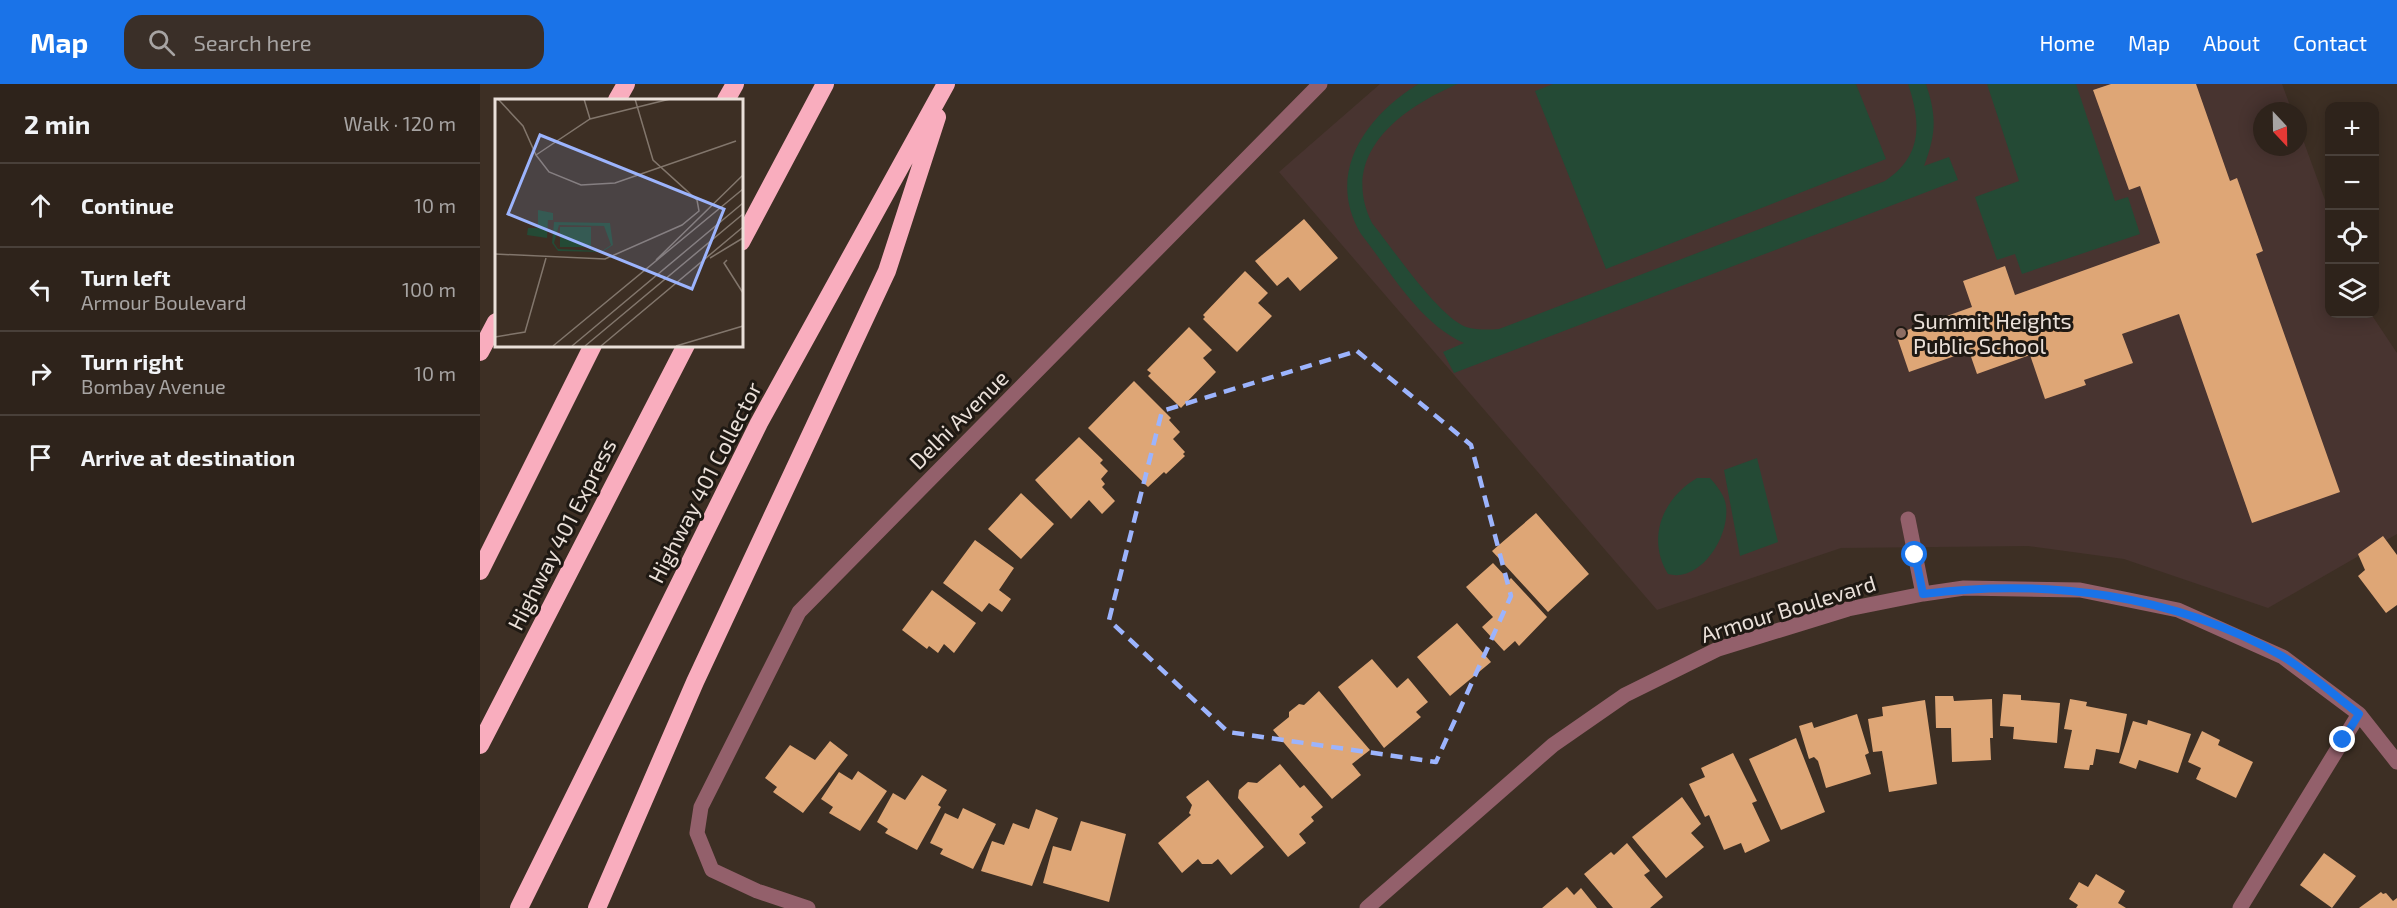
<!DOCTYPE html>
<meta charset="utf-8">
<style>
:root{--surface:#2e231b;--page:#3a2f28;--text:#f1f3f6;--muted:#a7a4a3;--line:#49403a;--accent:#1a73e8}
body{margin:0;font-family:"Exo 2",sans-serif;background:var(--page);color:var(--text)}
.controls{position:absolute;right:18px;top:18px;display:grid;overflow:hidden;border-radius:12px;box-shadow:0 3px 15px #0003}
.controls button{width:54px;height:54px;display:grid;place-items:center;padding:0;border:0;border-bottom:2px solid var(--line);background:var(--surface);color:var(--text);font:30px sans-serif}
.compass{position:absolute;left:1773px;top:18px;width:54px;height:54px;border-radius:50%;background:var(--surface);box-shadow:0 3px 15px #0003;rotate:158deg}
.stop{position:absolute;width:18px;height:18px;margin:-14px;border:4px solid #1a73e8;border-radius:50%;background:#fff}
.stop.end{background:#1a73e8;border-color:#fff;box-shadow:0 2px 6px #0008}
.list{margin:0;padding:0;list-style:none}
h2{display:flex;justify-content:space-between;align-items:center;height:78px;margin:0;padding:0 24px;font-size:26px}
h2 small{font-size:20px;font-weight:400;color:var(--muted)}
.list li{display:grid;grid-template-columns:39px 1fr auto;gap:18px;align-items:center;box-sizing:border-box;height:84px;padding:0 24px;border-top:2px solid var(--line)}
.list b{display:block;font-size:22px;white-space:nowrap}
.list p{margin:0;font-size:20px;white-space:nowrap;color:var(--muted)}
.list em{font-size:20px;font-style:normal;color:var(--muted)}
.icon{flex:none;width:33px;height:33px;fill:none;stroke:currentColor;stroke-width:2;stroke-linecap:round;stroke-linejoin:round}
.map{position:relative;flex:none;width:1917px;height:824px;overflow:hidden}
header{display:flex;align-items:center;gap:36px;box-sizing:border-box;height:84px;padding:0 30px;background:var(--accent);color:#fff}
header strong{font-size:28px}
nav{display:flex;gap:33px;margin-inline-start:auto;font-size:21px}
.search{width:420px;height:54px;background:var(--page);display:flex;align-items:center;gap:15px;box-sizing:border-box;padding:0 21px;border-radius:18px;color:var(--muted);font-size:22px}
main{display:flex}
aside{flex:1;background:var(--surface)}
.map>svg:first-child{display:block}
.education{fill:#483430}
.green{fill:#244a35}
.building{fill:#dea676}
.lines{fill:none;stroke-linecap:round;stroke-linejoin:round}
.minor{stroke:#93606b;stroke-width:15}
.highway{stroke:#f9adbe;stroke-width:18}
.route{stroke:#1a73e8;stroke-width:8}
.marked{fill:none;stroke:#9cb4fd;stroke-width:4.5;stroke-dasharray:12 8;stroke-linejoin:round}
.education-dot{fill:#8d6e63;stroke:#1f1913;stroke-width:2}
.labels{text-anchor:middle;dominant-baseline:central;stroke-width:6;stroke-linejoin:round;paint-order:stroke}
.poi-label{font-size:22px;fill:#eae0d9;stroke:#1f1913;text-anchor:start}
.street-label{font-size:22px;fill:#eae0d9;stroke:#1f1913}
.inset-road{fill:none;stroke:#82766c;stroke-width:1.5}
.view{fill:#9cb4fd;fill-opacity:0.15;stroke:#9cb4fd;stroke-width:3}
.inset-edge{fill:none;stroke:#eae0d9;stroke-width:3}
</style>
<header>
<strong>Map</strong>
<div class="search"><svg class="icon" aria-label="search" viewBox="0 0 24 24"><circle cx="10" cy="10" r="6"/><path d="M15 15l6 6"/></svg>Search here</div>
<nav><a>Home</a><a>Map</a><a>About</a><a>Contact</a></nav>
</header>
<main>
<aside>
<h2>2 min<small>Walk · 120 m</small></h2>
<ul class="list">
<li><svg class="icon" aria-label="ahead" viewBox="0 0 24 24"><path d="M12 20V5M6 11l6-6 6 6"/></svg><div><b>Continue</b></div><em>10 m</em></li>
<li><svg class="icon" aria-label="left" viewBox="0 0 24 24"><path d="M17 20v-9H6M10 6l-5 5 5 5"/></svg><div><b>Turn left</b><p>Armour Boulevard</p></div><em>100 m</em></li>
<li><svg class="icon" aria-label="right" viewBox="0 0 24 24"><path d="M7 20v-9h11M14 6l5 5-5 5"/></svg><div><b>Turn right</b><p>Bombay Avenue</p></div><em>10 m</em></li>
<li><svg class="icon" aria-label="arrive" viewBox="0 0 24 24"><path d="M6 21V4h12l-3 4 3 4H6"/></svg><div><b>Arrive at destination</b></div></li>
</ul>
</aside>
<div class="map">
<svg width="1917" height="824" viewBox="0 0 1917 824">
<rect width="100%" height="100%" fill="#3d2f24"/>
<path class="education" d="M900 0H1802L1812 27H1782V63H1818V42L1849 127 1850 230H1891L1917 269V450L1788 524 1644 475 1548 462 1361 464 1177 526 799 88Z"/>
<path class="green" d="M938 0H978C921 24 858 70 892 139 913 165 958 232 986 243 996 246 1008 246 1019 245L1405 97C1443 72 1441 38 1428 0H1446C1457 33 1456 50 1444 82L1469 73 1478 96 974 289 963 268 984 259C939 239 911 188 881 150 845 90 885 33 938 0Z
M1073 0H1376L1406 75 1126 185 1055 7Z
M1507 0H1596L1635 117 1648 113 1660 150 1542 190 1535 170 1517 176 1495 113 1539 97Z
M1277 374 1298 458 1260 472 1244 386Z
M1217 394H1230C1237 402 1245 412 1246 422 1250 452 1221 499 1188 490 1166 454 1183 414 1217 394Z"/>
<path class="building" d="M1631 0H1716L1750 97 1757 94 1783 167 1776 170 1860 408 1772 439 1699 230 1642 250 1653 279 1604 296 1606 301 1565 315 1550 271 1497 290 1489 267 1429 288 1416 250 1492 223 1483 197 1525 182 1535 211 1680 159 1660 102 1649 106 1613 6Z
M824 135 858 174 820 207 808 193 797 202 775 177Z
M765 187 788 209 778 219 792 232 757 268 723 235 725 233 723 231Z
M709 243 732 266 723 274 736 288 701 324 668 292 671 289 667 286Z
M654 297 691 334 689 336 700 348 693 355 705 368 703 370 705 372 686 390 684 388 668 403 608 344Z
M599 353 623 376 620 379 628 387 621 395 625 400 622 403 635 417 622 430 609 416 591 435 555 396Z
M541 409 574 440 541 475 508 445Z
M1056 429 1109 490 1068 528 1012 467Z
M1903 452 1917 471V521L1906 529 1878 492 1885 486 1878 470Z
M495 456 534 484 519 506 531 515 522 528 509 519 502 528 463 499Z
M1013 479 1029 496 1031 494 1067 533 1039 562 1035 557 1024 567 1002 543 1013 533 986 503Z
M452 506 496 539 474 569 464 560 458 569 449 562 447 565 422 546Z
M977 539 1011 578 970 612 937 573Z
M892 575 917 604 928 594 948 618 936 628 941 633 904 664 858 603Z
M839 607 890 666 872 680 881 691 852 715 793 646 809 633V628L819 620 824 621Z
M1523 610 1541 611V616L1580 619 1577 659 1533 655 1534 643 1520 642Z
M1455 612H1473L1474 617 1512 615 1513 654H1510L1511 676 1472 678 1471 644H1456Z
M1590 615 1607 618 1606 622 1647 630 1639 669 1616 665 1613 681H1610L1609 686 1584 684 1592 646 1584 645Z
M1445 616 1457 700 1409 708 1402 667 1393 668 1388 635 1403 632 1402 623Z
M1377 630 1389 669 1385 671 1391 690 1346 704 1338 677 1334 673 1329 675 1319 642 1332 638 1334 644Z
M1668 636 1711 650 1698 689 1659 676 1656 685 1639 679 1653 637 1667 641Z
M1722 647 1740 656 1738 661 1773 678 1756 714 1716 695 1721 684 1708 678Z
M1316 654 1345 728 1301 746 1269 675Z
M350 657 368 671 323 729 293 708 297 703 285 694 310 661 335 676Z
M1253 669 1277 717 1272 719 1290 757 1265 769 1261 759 1244 766 1229 731 1225 733 1209 700 1225 693 1221 684Z
M800 680 820 704 824 701 843 723 831 733 834 737 819 750 826 759 808 773 758 714 759 706 768 698 777 699Z
M378 687 407 707 380 747 349 729 353 723 341 715 359 688 372 696Z
M442 691 467 706 458 721 461 723 437 766 405 749 408 745 397 738 413 709 425 716Z
M728 696 784 763 751 791 738 775 732 780H722L718 775 702 789 678 759 711 731 709 729 712 721 706 713Z
M1202 713 1221 740 1211 749 1224 763 1186 794 1152 753Z
M483 724 516 740 493 785 460 770 463 765 450 759 465 729 478 735Z
M556 725 578 734 552 802 501 787 512 757 524 761 533 739 549 745Z
M601 737 646 750 629 818 563 799 573 762 591 767Z
M1147 759 1170 787 1164 791 1183 813 1170 824H1133L1104 790 1131 768 1134 771Z
M1844 769 1876 792 1852 824 1820 801Z
M1616 790 1645 807 1638 819 1646 824H1596L1598 821 1589 815 1599 798 1608 803Z
M1087 803 1094 811 1101 804 1117 824H1062Z
M1901 808 1903 810 1906 809 1913 817 1917 814V824H1879Z"/>
<g class="lines">
<path class="minor" d="M1428 435 1443 510
M328 824 277 807 232 786 217 749 221 723 319 528 840 0
M887 824 1073 661 1145 611 1238 565 1368 525 1443 510 1484 504 1600 506 1698 526 1803 573 1879 630 1917 678
M1760 824 1879 630"/>
<path class="highway" d="M137 16 146 0
M246 16 255 0
M261 158 345 0
M0 268 16 238
M0 487 113 261
M0 661 206 261
M39 824 279 339 466 0
M117 824 215 598 407 187 457 33"/>
</g>
<g class="lines">
<path class="route" d="M1435 471 1443 510C1566 494 1693 510 1802 572 1829 588 1854 611 1879 630L1863 656"/>
</g>
<path class="marked" d="M877 267 991 361 1031 512 956 678 748 648 629 536 682 327Z"/>
<circle class="education-dot" cx="1421" cy="249" r="6"/>
<g class="labels">
<g class="poi-label">
<text x="1433" y="236">Summit Heights<tspan x="1433" dy="25">Public School</tspan></text>
</g>
<g class="street-label">
<text transform="translate(478 335) rotate(-45)">Delhi Avenue</text>
<text transform="translate(224 398) rotate(-63)">Highway 401 Collector</text>
<text transform="translate(81 450) rotate(-63)">Highway 401 Express</text>
<text transform="translate(1308 524) rotate(-17)">Armour Boulevard</text>
</g>
</g>
<g transform="translate(15 15)">
<rect width="248" height="248" fill="#3d2f24"/>
<path d="M43 111 58 114V121H53L52 139 32 136 33 129H43ZM59 123 115 124 118 146 107 153 63 152 57 144ZM64 126 109 127 116 146 107 152 63 150 59 144ZM65 128H96V148H65Z" fill="#244a35" fill-rule="evenodd"/>
<path class="inset-road" d="M3 0 28 27 41 56 54 73 86 86 120 84 241 42M89 0 95 20M41 56 95 20 175 0M0 155 110 160 187 126 204 112 202 101 158 61 140 0M215 159 248 139M161 161 248 76M232 161 229 164 248 194M0 238 30 233 51 159M58 247 248 90M77 247 248 104M90 247 248 115M106 247 248 128M181 247 248 227"/>
<path class="view" d="M45 36 229 110 197 190 13 115Z"/>
<rect width="248" height="248" class="inset-edge"/>
</g>
</svg>
<div class="controls">
<button>+</button>
<button>−</button>
<button><svg class="icon" aria-label="locate" viewBox="0 0 24 24"><circle cx="12" cy="12" r="6"/><path d="M12 2v4M12 18v4M2 12h4M18 12h4"/></svg></button>
<button><svg class="icon" aria-label="layers" viewBox="0 0 24 24"><path d="M12 4l9 5-9 5-9-5zM3 14l9 5 9-5"/></svg></button>
</div>
<svg class="compass" viewBox="-18 -18 36 36"><path d="M0-13l5 13h-10z" fill="#e53935"/><path d="M0 13l5-13h-10z" fill="#a7a4a3"/></svg>
<div class="stop" style="left:1435px;top:471px"></div>
<div class="stop end" style="left:1863px;top:656px"></div>
</div>
</main>
